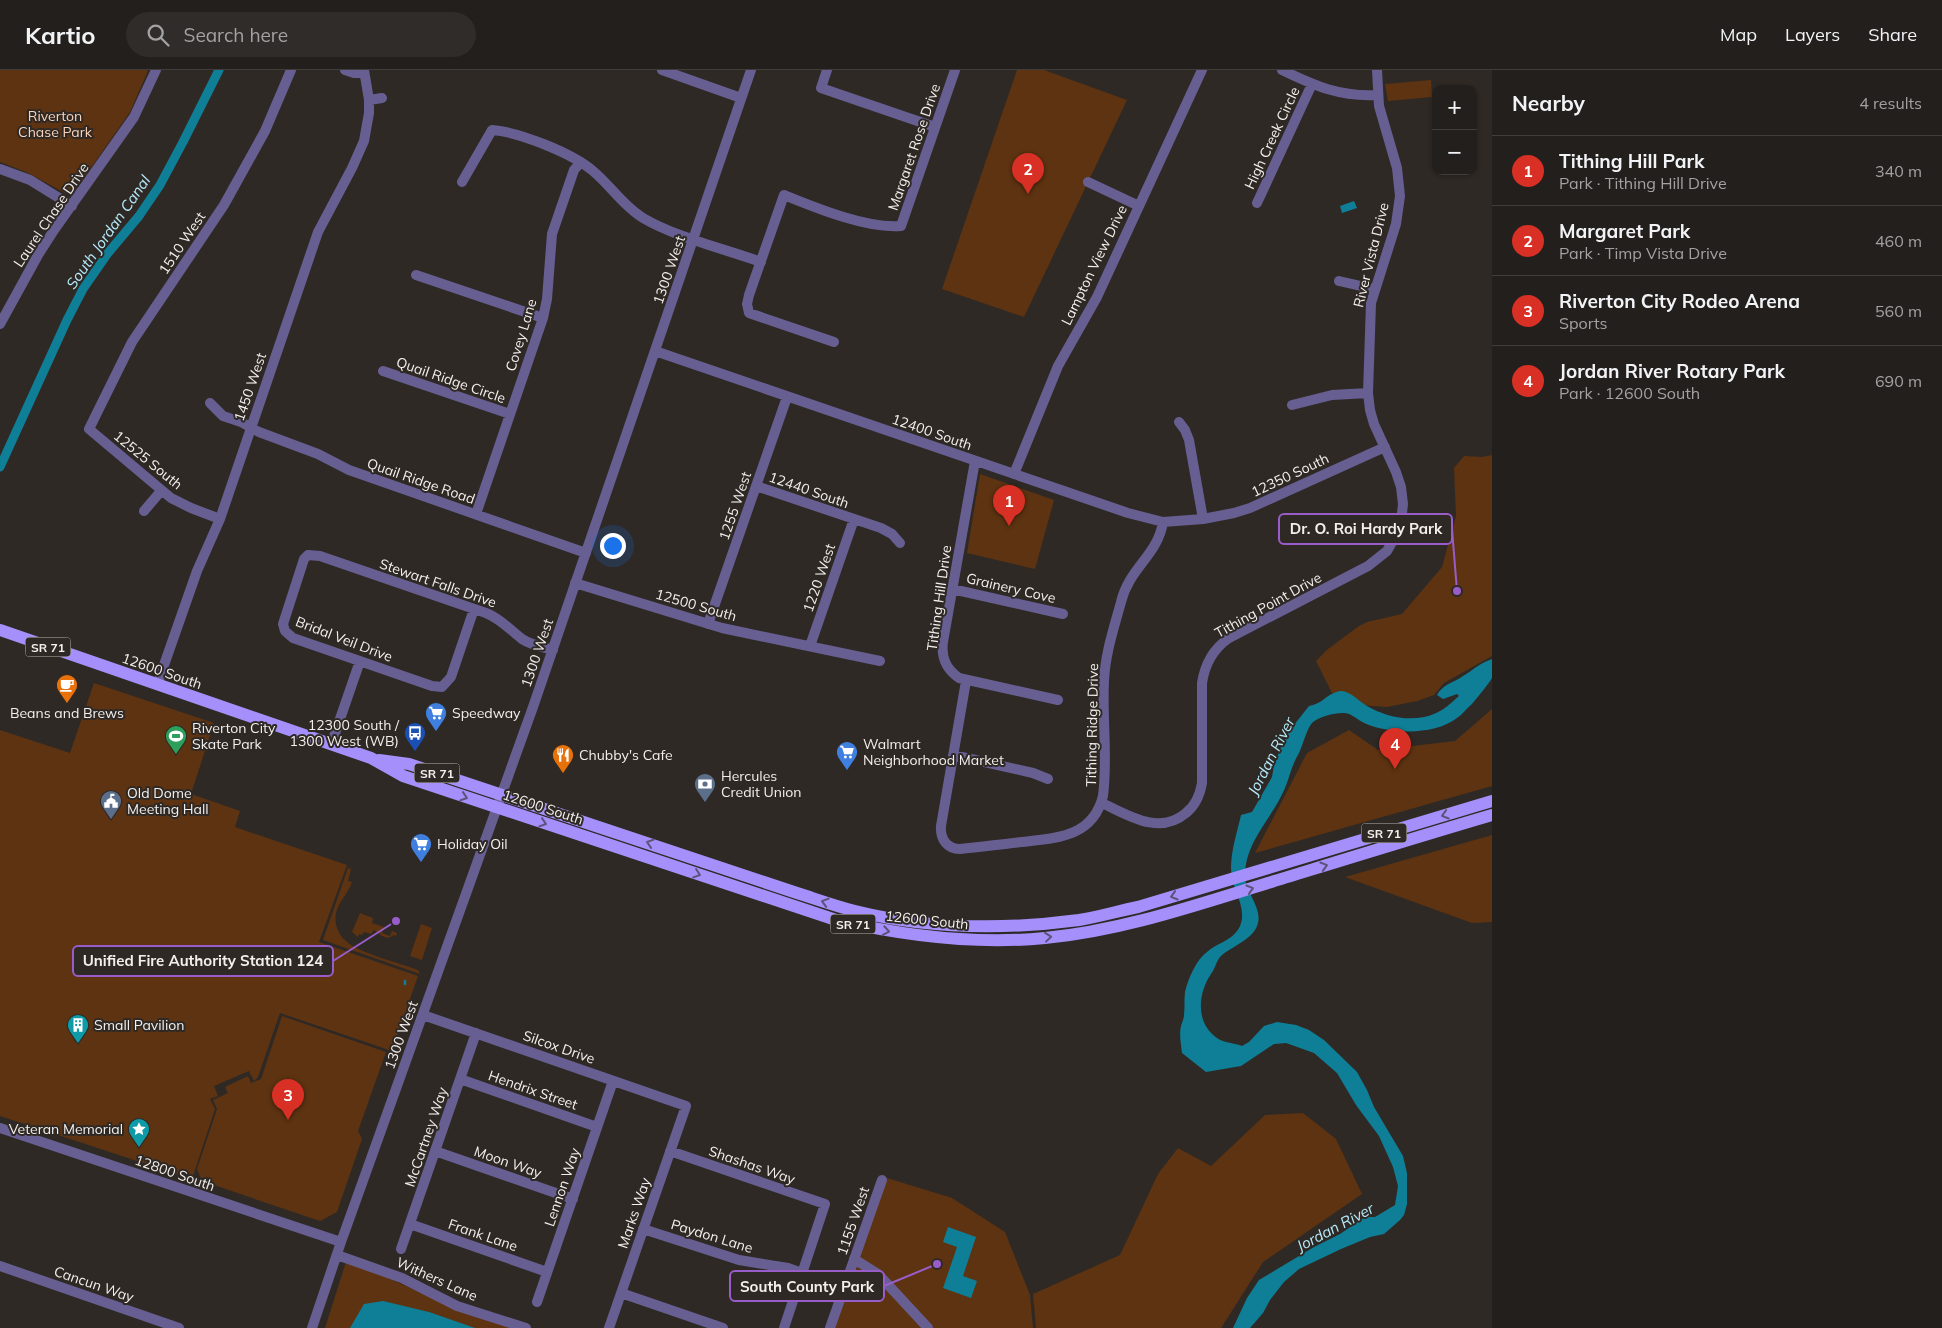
<!DOCTYPE html>
<meta charset="utf-8">
<style>
:root{--surface:#231f1c;--page:#2f2c29;--text:#f1f3f6;--muted:#a3a2a3;--line:#403d3b;--accent:#d93025}
body{margin:0;font-family:Mulish,sans-serif;background:var(--page);color:var(--text)}
.controls{position:absolute;right:15px;top:15px;display:grid;overflow:hidden;border-radius:10px;box-shadow:0 1px 4px #0004}
.controls button{width:45px;height:45px;display:grid;place-items:center;padding:0;border:0;border-bottom:1px solid var(--line);background:var(--surface);color:var(--text);font:25px sans-serif}
.you{position:absolute;left:612px;top:475px;width:18px;height:18px;margin:-12px;border:4px solid #fff;border-radius:50%;background:#1a73e8;box-shadow:0 0 0 8px #1a73e833}
.badge{display:grid;place-items:center;width:32px;height:32px;border-radius:50%;background:var(--accent);color:#fff;font-size:16px;font-weight:700}
.pin{position:absolute;translate:-50% -41px;filter:drop-shadow(0 1px 2px #0008)}
.pin::after{content:'';position:absolute;top:26px;width:18px;height:15px;background:inherit;clip-path:polygon(0 0,100% 0,50% 100%)}
.list{margin:0;padding:0;list-style:none}
h2{display:flex;justify-content:space-between;align-items:center;height:65px;margin:0;padding:0 20px;font-size:21px}
h2 small{font-size:16px;font-weight:400;color:var(--muted)}
.list li{display:grid;grid-template-columns:32px 1fr auto;gap:15px;align-items:center;box-sizing:border-box;height:70px;padding:0 20px;border-top:1px solid var(--line)}
.list b{display:block;font-size:19px;white-space:nowrap}
.list p{margin:0;font-size:16px;white-space:nowrap;color:var(--muted)}
.list em{font-size:16px;font-style:normal;color:var(--muted)}
.icon{flex:none;width:28px;height:28px;fill:none;stroke:currentColor;stroke-width:2;stroke-linecap:round;stroke-linejoin:round}
.map{position:relative;flex:none;width:1492px;height:1258px;overflow:hidden}
header{display:flex;align-items:center;gap:30px;box-sizing:border-box;height:70px;padding:0 25px;background:var(--surface);border-bottom:1px solid var(--line)}
header strong{font-size:24px}
nav{display:flex;gap:28px;margin-inline-start:auto;font-size:18px}
.search{width:350px;height:45px;background:var(--page);display:flex;align-items:center;gap:12px;box-sizing:border-box;padding:0 18px;border-radius:28px;color:var(--muted);font-size:19px}
main{display:flex}
aside{flex:1;background:var(--surface)}
.map>svg:first-child{display:block}
.green{fill:#5d3311}
.water{fill:#0f7f97}
.lines{fill:none;stroke-linecap:round;stroke-linejoin:round}
.stream{stroke:#0f7f97;stroke-width:2.5}
.canal{stroke:#0f7f97;stroke-width:9}
.minor{stroke:#675f92;stroke-width:10}
.major{stroke:#a590fb;stroke-width:12}
.oneway{stroke:#5e527b}
.labels{text-anchor:middle;dominant-baseline:central;stroke-width:4;stroke-linejoin:round;paint-order:stroke}
.shield{fill:#2f2925;stroke:#b8b4b0;stroke-width:1}
.shield-label{font-size:12px;font-weight:bold;fill:#f3efec}
.park-label{font-size:14px;fill:#fcd3b7;stroke:#2f2925}
.street-label{font-size:14px;fill:#f3efec;stroke:#2f2925}
.poi-label{font-size:14px;fill:#f3efec;stroke:#2f2925;text-anchor:start}
.water-label{font-size:15px;font-style:italic;fill:#b4eafa;stroke:#2f2925}
.leader{fill:none;stroke:#995dca;stroke-width:2}
.callout-dot{fill:#995dca;stroke:#2f2925;stroke-width:2}
.callout{fill:#2f2925;stroke:#995dca;stroke-width:2}
.callout-label{font-size:15px;text-anchor:middle;font-weight:bold;fill:#f3efec}
</style>
<header>
<strong>Kartio</strong>
<div class="search"><svg class="icon" aria-label="search" viewBox="0 0 24 24"><circle cx="10" cy="10" r="6"/><path d="M15 15l6 6"/></svg>Search here</div>
<nav><a>Map</a><a>Layers</a><a>Share</a></nav>
</header>
<main>
<div class="map">
<svg width="1492" height="1258" viewBox="0 0 1492 1258">
<rect width="100%" height="100%" fill="#2f2925"/>
<path class="green" d="M0 0H146L148 1 130 42 74 122 67 124 26 102 0 92Z
M1017 0H1044L1127 30 1024 247 942 219Z
M1431 10 1432 27 1388 31 1385 14Z
M1492 385V586L1444 613 1434 625 1417 631 1387 637 1359 635 1350 627 1332 623 1316 591 1328 579 1359 556 1367 552 1402 544 1442 497 1456 446 1454 398 1464 386 1482 387Z
M980 404 1054 430 1035 499 967 483Z
M94 613 214 653 191 724 240 741 235 757 347 795 319 872 418 906 392 981 280 943 258 1007 254 1011 249 1001 214 1016 218 1026 210 1029 215 1039 192 1109 0 1046V660L70 683Z
M1492 639V716L1255 783 1307 683 1349 660 1378 680 1455 671Z
M1492 765V852L1472 853 1345 807Z
M348 798 351 799 348 811 352 812C348 824 339 831 336 843 334 853 338 865 346 871 358 883 400 893 418 900L420 904 323 870Z
M360 843 373 848 372 853 384 857 382 863 390 866 392 861 397 863 396 866 394 865 388 868 382 866 374 860 371 864 364 862 362 865 359 864 358 867 352 862Z
M421 854 432 858 422 890 410 886Z
M282 946 386 982 358 1061 362 1069 337 1142 320 1151 202 1111 197 1099 217 1039 213 1030 228 1023 225 1017 248 1006 251 1013 261 1009Z
M1303 1043 1336 1069 1362 1124 1263 1192 1221 1258H1036L1033 1224 1120 1185 1158 1104 1178 1078 1211 1096 1265 1045Z
M887 1108 952 1128 1005 1162 1030 1225 1033 1258H835Z
M346 1192 377 1203 471 1245 511 1258H325Z"/>
<path class="water" d="M1354 131 1357 138 1342 143 1340 136Z
M1492 589C1492 595 1492 604 1492 608 1490 612 1474 632 1471 635 1466 639 1462 645 1457 648 1435 665 1394 664 1369 655 1362 653 1356 647 1349 644 1340 641 1321 646 1313 652 1307 657 1303 675 1299 683 1292 694 1290 706 1285 718 1272 749 1245 771 1245 806 1245 822 1262 837 1258 853 1254 870 1231 876 1220 887 1216 892 1215 899 1211 904 1198 923 1195 953 1217 968 1224 973 1235 973 1242 976L1249 972 1264 956 1277 952 1296 955 1309 960 1324 970 1357 1002 1367 1020 1374 1037 1403 1086 1407 1103V1134L1404 1145 1400 1150 1384 1164 1370 1167 1341 1179 1299 1199 1284 1212 1270 1230 1263 1243 1250 1258H1233L1247 1228 1259 1210 1314 1177 1340 1164 1365 1147H1375L1395 1135 1398 1116 1393 1097 1379 1066 1356 1035 1337 1003 1314 983 1286 973 1274 974 1241 996 1206 1002 1182 983C1181 974 1179 965 1181 956 1182 952 1184 949 1184 945 1185 937 1184 930 1185 922 1188 909 1196 890 1207 882 1217 873 1234 870 1240 856 1248 837 1231 819 1231 798 1231 780 1237 763 1241 745L1252 742 1272 707 1274 695 1281 677 1290 660 1309 636C1323 634 1327 623 1340 621 1349 620 1359 631 1367 636 1385 647 1413 653 1434 644 1444 640 1451 633 1459 626L1457 624 1443 629 1437 625C1443 614 1453 613 1463 606 1473 600 1480 593 1492 589Z
M948 1157 976 1167 963 1206 977 1211 971 1228 943 1218 957 1177 943 1172Z
M383 1231 429 1242 475 1258H350L364 1234Z"/>
<g class="lines">
<path class="stream" d="M324 885 327 882
M405 914V911"/>
<path class="canal" d="M0 397 67 250 83 219 108 183 139 146 160 115 183 72 219 0"/>
<path class="minor" d="M345 0 354 3H364
M662 0 741 28
M827 0 821 18 935 57
M1282 0C1315 16 1340 27 1378 25
M369 30 382 28
M0 99 30 110 72 136
M462 112 492 60C519 62 572 83 593 101 611 116 623 136 643 148 675 167 725 179 761 192
M1088 112 1139 136
M1257 133 1312 14
M416 205 543 248
M1339 211 1374 219
M0 254 38 185 54 160 134 47 156 0
M834 272 749 243 747 234 749 225 784 125C816 138 867 159 901 156L955 0
M655 281 1128 443 1163 452 1203 449 1234 443 1250 438 1385 377
M383 301 510 344
M210 333 223 346 241 352 259 362 318 384 349 400 586 483
M1292 335 1332 325 1368 323
M1179 352 1185 360 1189 370 1203 449
M975 391 943 572C941 588 946 599 959 608L1058 630
M1014 404 1058 296 1097 227 1202 0
M756 416 881 458 892 464 900 473
M144 441 161 421
M476 444 543 248 547 229 552 164 574 100 581 92
M220 449 191 438 171 428 89 359 132 272 224 135 265 61 291 0
M575 513 722 558 880 591
M952 519 1063 544
M474 539 451 607 442 617 432 616 293 568 285 561 283 554 304 489 308 485 320 486 486 543C501 549 509 559 522 569 531 575 542 577 553 580
M708 554 787 327
M810 576 854 449
M966 611 941 756C940 769 947 779 960 779 981 777 1002 774 1022 772 1057 768 1093 767 1103 726 1108 688 1102 649 1104 611 1105 584 1114 558 1121 532 1129 498 1158 485 1163 452
M157 615 197 501 220 449 318 162 352 98 364 71 369 43V30L364 0
M331 675 360 591
M953 685 1033 703 1048 709
M1102 733C1128 745 1159 766 1186 743 1196 735 1200 725 1202 713V613C1205 593 1213 579 1229 568L1368 496 1387 481 1395 467 1401 452 1403 434 1401 417 1396 402 1374 354 1370 340 1368 323 1371 233 1396 154 1400 126 1397 98 1379 36 1377 0
M423 945 686 1036 609 1258
M460 1009 597 1057
M0 1058 341 1172
M435 1081 573 1129
M670 1081 825 1134 784 1258
M410 1154 547 1202
M643 1159 739 1190 788 1198 802 1203
M401 1179 476 963
M337 1185 402 1208 457 1236 526 1258
M854 1189 878 1204 928 1258
M0 1196 179 1258
M621 1223 723 1258
M537 1232 613 1011
M312 1258 341 1172 533 637 751 0
M830 1258 882 1110"/>
<path class="major" d="M0 560 371 688 403 706 836 850C905 866 974 875 1045 868 1121 861 1196 835 1268 813 1343 790 1417 767 1492 745
M379 690 409 694 797 823C816 829 835 836 855 841 928 859 1004 860 1079 850 1098 847 1118 841 1138 837L1492 731"/>
</g>
<defs><path id="oneway-chevron" d="M-2-3.5L2.5 0L-2 3.5" fill="none" stroke-width="1.6" stroke-linecap="round" stroke-linejoin="round" transform="scale(1.25)"/></defs>
<g class="oneway">
<use href="#oneway-chevron" transform="translate(464 727) rotate(18)"/>
<use href="#oneway-chevron" transform="translate(1445 745) rotate(163)"/>
<use href="#oneway-chevron" transform="translate(543 753) rotate(18)"/>
<use href="#oneway-chevron" transform="translate(650 773) rotate(-162)"/>
<use href="#oneway-chevron" transform="translate(1324 796) rotate(-17)"/>
<use href="#oneway-chevron" transform="translate(697 804) rotate(19)"/>
<use href="#oneway-chevron" transform="translate(1250 819) rotate(-17)"/>
<use href="#oneway-chevron" transform="translate(1174 826) rotate(163)"/>
<use href="#oneway-chevron" transform="translate(825 832) rotate(-163)"/>
<use href="#oneway-chevron" transform="translate(886 861) rotate(10)"/>
<use href="#oneway-chevron" transform="translate(1048 867) rotate(-6)"/>
</g>
<defs>
<g id="cafe-pin" transform="scale(1.125)"><path d="M0 17L-7.5 6A9.5 9.5 0 1 1 7.5 6Z" fill="#e8710a" stroke="#2f2925"/><path d="M-5.5-4.5H6V0H3Q3 3.5 0 3.5H-2.5Q-5.5 3.5-5.5 0ZM3-3.2v2h1.7v-2ZM-6 4.5H4V6H-6Z" fill="#fff"/></g>
<g id="supermarket-pin" transform="scale(1.125)"><path d="M0 17L-7.5 6A9.5 9.5 0 1 1 7.5 6Z" fill="#3f7fe0" stroke="#2f2925"/><path d="M-6-5.5h2.5l.6 2H6L4.5 2H-2.5L-4.4-4H-6ZM-1.5 3.2a1.3 1.3 0 1 0 .1 0ZM3 3.2a1.3 1.3 0 1 0 .1 0Z" fill="#fff"/></g>
<g id="bus-pin" transform="scale(1.125)"><path d="M0 17L-7.5 6A9.5 9.5 0 1 1 7.5 6Z" fill="#1a4fb4" stroke="#2f2925"/><path d="M-5-6H5V4H4V6H2V4H-2V6H-4V4H-5ZM-3.5-4V0h7V-4ZM-3.5 1.2v1.5H-2V1.2ZM2 1.2v1.5H3.5V1.2Z" fill="#fff"/></g>
<g id="stadium-pin" transform="scale(1.125)"><path d="M0 17L-7.5 6A9.5 9.5 0 1 1 7.5 6Z" fill="#2e9e5b" stroke="#2f2925"/><path d="M0-5a6.5 5 0 1 0 0 10a6.5 5 0 1 0 0-10ZM-3.5-1.8h7v3.6h-7Z" fill="#fff"/></g>
<g id="restaurant-pin" transform="scale(1.125)"><path d="M0 17L-7.5 6A9.5 9.5 0 1 1 7.5 6Z" fill="#e8710a" stroke="#2f2925"/><path d="M-5-6h1v4h1v-4h1v4h1v-4h1v5L-1.5 .5V6h-2V.5L-5-1ZM5-6V6H3V1.5H1.5Q1.5-4 5-6Z" fill="#fff"/></g>
<g id="bank-pin" transform="scale(1.125)"><path d="M0 17L-7.5 6A9.5 9.5 0 1 1 7.5 6Z" fill="#5c6f8a" stroke="#2f2925"/><path d="M-6-4H6V4H-6ZM0-2.3a2.3 2.3 0 1 0 0 4.6a2.3 2.3 0 1 0 0-4.6Z" fill="#fff"/></g>
<g id="civic-pin" transform="scale(1.125)"><path d="M0 17L-7.5 6A9.5 9.5 0 1 1 7.5 6Z" fill="#5c6f8a" stroke="#2f2925"/><path d="M-.6-6.5H3V-4.5H.6V-3L4-1V1h2V6H-6V1h2V-1L-.6-3ZM-1.2 2.5V6h2.4V2.5Z" fill="#fff"/></g>
<g id="building-pin" transform="scale(1.125)"><path d="M0 17L-7.5 6A9.5 9.5 0 1 1 7.5 6Z" fill="#0f9aa8" stroke="#2f2925"/><path d="M-4-6H4V6H1V3H-1V6H-4ZM-2.5-4.3h1.7v1.8h-1.7ZM.8-4.3h1.7v1.8H.8ZM-2.5-1h1.7V.8h-1.7ZM.8-1h1.7V.8H.8Z" fill="#fff"/></g>
<g id="sight-pin" transform="scale(1.125)"><path d="M0 17L-7.5 6A9.5 9.5 0 1 1 7.5 6Z" fill="#0f9aa8" stroke="#2f2925"/><path d="M0-6L1.8-2.2L6-1.7L2.9 1.2L3.7 5.4L0 3.3L-3.7 5.4L-2.9 1.2L-6-1.7L-1.8-2.2Z" fill="#fff"/></g>
</defs>
<g fill-rule="evenodd">
<use href="#cafe-pin" x="67" y="615"/>
<use href="#supermarket-pin" x="436" y="643"/>
<use href="#bus-pin" x="415" y="663"/>
<use href="#stadium-pin" x="176" y="666"/>
<use href="#supermarket-pin" x="847" y="682"/>
<use href="#restaurant-pin" x="563" y="685"/>
<use href="#bank-pin" x="705" y="714"/>
<use href="#civic-pin" x="111" y="731"/>
<use href="#supermarket-pin" x="421" y="774"/>
<use href="#building-pin" x="78" y="955"/>
<use href="#sight-pin" x="139" y="1059"/>
</g>
<g class="labels">
<g class="shield">
<rect x="25.5" y="567.5" width="45" height="19" rx="4"/>
<rect x="414.5" y="693.5" width="45" height="19" rx="4"/>
<rect x="1361.5" y="753.5" width="45" height="19" rx="4"/>
<rect x="830.5" y="844.5" width="45" height="19" rx="4"/>
</g>
<g class="shield-label">
<text x="48" y="577">SR 71</text>
<text x="437" y="703">SR 71</text>
<text x="1384" y="763">SR 71</text>
<text x="853" y="854">SR 71</text>
</g>
<g class="park-label">
<text x="55" y="46">Riverton<tspan x="55" dy="16">Chase Park</tspan></text>
</g>
<g class="street-label">
<text transform="translate(1272 68) rotate(-65)">High Creek Circle</text>
<text transform="translate(914 77) rotate(-71)">Margaret Rose Drive</text>
<text transform="translate(51 145) rotate(-56)">Laurel Chase Drive</text>
<text transform="translate(182 173) rotate(-56)">1510 West</text>
<text transform="translate(1371 185) rotate(-76)">River Vista Drive</text>
<text transform="translate(1094 195) rotate(-64)">Lampton View Drive</text>
<text transform="translate(669 200) rotate(-71)">1300 West</text>
<text transform="translate(521 265) rotate(-73)">Covey Lane</text>
<text transform="translate(451 310) rotate(19)">Quail Ridge Circle</text>
<text transform="translate(250 317) rotate(-71)">1450 West</text>
<text transform="translate(932 362) rotate(19)">12400 South</text>
<text transform="translate(148 390) rotate(39)">12525 South</text>
<text transform="translate(1290 405) rotate(-25)">12350 South</text>
<text transform="translate(421 411) rotate(19)">Quail Ridge Road</text>
<text transform="translate(809 420) rotate(19)">12440 South</text>
<text transform="translate(735 436) rotate(-71)">1255 West</text>
<text transform="translate(819 508) rotate(-71)">1220 West</text>
<text transform="translate(438 513) rotate(19)">Stewart Falls Drive</text>
<text transform="translate(1011 518) rotate(13)">Grainery Cove</text>
<text transform="translate(939 528) rotate(-82)">Tithing Hill Drive</text>
<text transform="translate(696 535) rotate(16)">12500 South</text>
<text transform="translate(1268 535) rotate(-29)">Tithing Point Drive</text>
<text transform="translate(344 569) rotate(21)">Bridal Veil Drive</text>
<text transform="translate(537 583) rotate(-71)">1300 West</text>
<text transform="translate(162 601) rotate(19)">12600 South</text>
<text transform="translate(1092 655) rotate(-89)">Tithing Ridge Drive</text>
<text transform="translate(543 737) rotate(18)">12600 South</text>
<text transform="translate(927 850) rotate(6)">12600 South</text>
<text transform="translate(401 965) rotate(-70)">1300 West</text>
<text transform="translate(559 977) rotate(19)">Silcox Drive</text>
<text transform="translate(533 1020) rotate(19)">Hendrix Street</text>
<text transform="translate(426 1067) rotate(-71)">McCartney Way</text>
<text transform="translate(508 1092) rotate(19)">Moon Way</text>
<text transform="translate(752 1095) rotate(19)">Shashas Way</text>
<text transform="translate(175 1103) rotate(19)">12800 South</text>
<text transform="translate(562 1117) rotate(-71)">Lennon Way</text>
<text transform="translate(634 1143) rotate(-71)">Marks Way</text>
<text transform="translate(853 1151) rotate(-71)">1155 West</text>
<text transform="translate(483 1165) rotate(19)">Frank Lane</text>
<text transform="translate(712 1166) rotate(17)">Paydon Lane</text>
<text transform="translate(437 1209) rotate(24)">Withers Lane</text>
<text transform="translate(94 1214) rotate(19)">Cancun Way</text>
</g>
<g class="poi-label">
<text x="67" y="643" text-anchor="middle">Beans and Brews</text>
<text x="452" y="643">Speedway</text>
<text x="399" y="655" text-anchor="end">12300 South /<tspan x="399" dy="16">1300 West (WB)</tspan></text>
<text x="192" y="658">Riverton City<tspan x="192" dy="16">Skate Park</tspan></text>
<text x="863" y="674">Walmart<tspan x="863" dy="16">Neighborhood Market</tspan></text>
<text x="579" y="685">Chubby's Cafe</text>
<text x="721" y="706">Hercules<tspan x="721" dy="16">Credit Union</tspan></text>
<text x="127" y="723">Old Dome<tspan x="127" dy="16">Meeting Hall</tspan></text>
<text x="437" y="774">Holiday Oil</text>
<text x="94" y="955">Small Pavilion</text>
<text x="123" y="1059" text-anchor="end">Veteran Memorial</text>
</g>
<g class="water-label">
<text transform="translate(108 162) rotate(-55)">South Jordan Canal</text>
<text transform="translate(1271 686) rotate(-63)">Jordan River</text>
<text transform="translate(1335 1157) rotate(-28)">Jordan River</text>
</g>
</g>
<path class="leader" d="M1457 521L1452 459M396 851L333 891M937 1194L884 1216"/>
<g class="callout-dot">
<circle cx="1457" cy="521" r="5"/>
<circle cx="396" cy="851" r="5"/>
<circle cx="937" cy="1194" r="5"/>
</g>
<g class="callout">
<rect x="1279" y="444" width="173" height="30" rx="5"/>
<rect x="73" y="876" width="260" height="30" rx="5"/>
<rect x="730" y="1201" width="154" height="30" rx="5"/>
</g>
<g class="callout-label">
<text x="1366" y="464">Dr. O. Roi Hardy Park</text>
<text x="203" y="896">Unified Fire Authority Station 124</text>
<text x="807" y="1222">South County Park</text>
</g>
</svg>
<div class="controls">
<button>+</button>
<button>−</button>
</div>
<div class="you"></div>
<div class="pin badge" style="left:1009px;top:456px">1</div>
<div class="pin badge" style="left:1028px;top:124px">2</div>
<div class="pin badge" style="left:288px;top:1050px">3</div>
<div class="pin badge" style="left:1395px;top:699px">4</div>
</div>
<aside>
<h2>Nearby<small>4 results</small></h2>
<ul class="list">
<li><span class="badge">1</span><div><b>Tithing Hill Park</b><p>Park · Tithing Hill Drive</p></div><em>340 m</em></li>
<li><span class="badge">2</span><div><b>Margaret Park</b><p>Park · Timp Vista Drive</p></div><em>460 m</em></li>
<li><span class="badge">3</span><div><b>Riverton City Rodeo Arena</b><p>Sports</p></div><em>560 m</em></li>
<li><span class="badge">4</span><div><b>Jordan River Rotary Park</b><p>Park · 12600 South</p></div><em>690 m</em></li>
</ul>
</aside>
</main>
